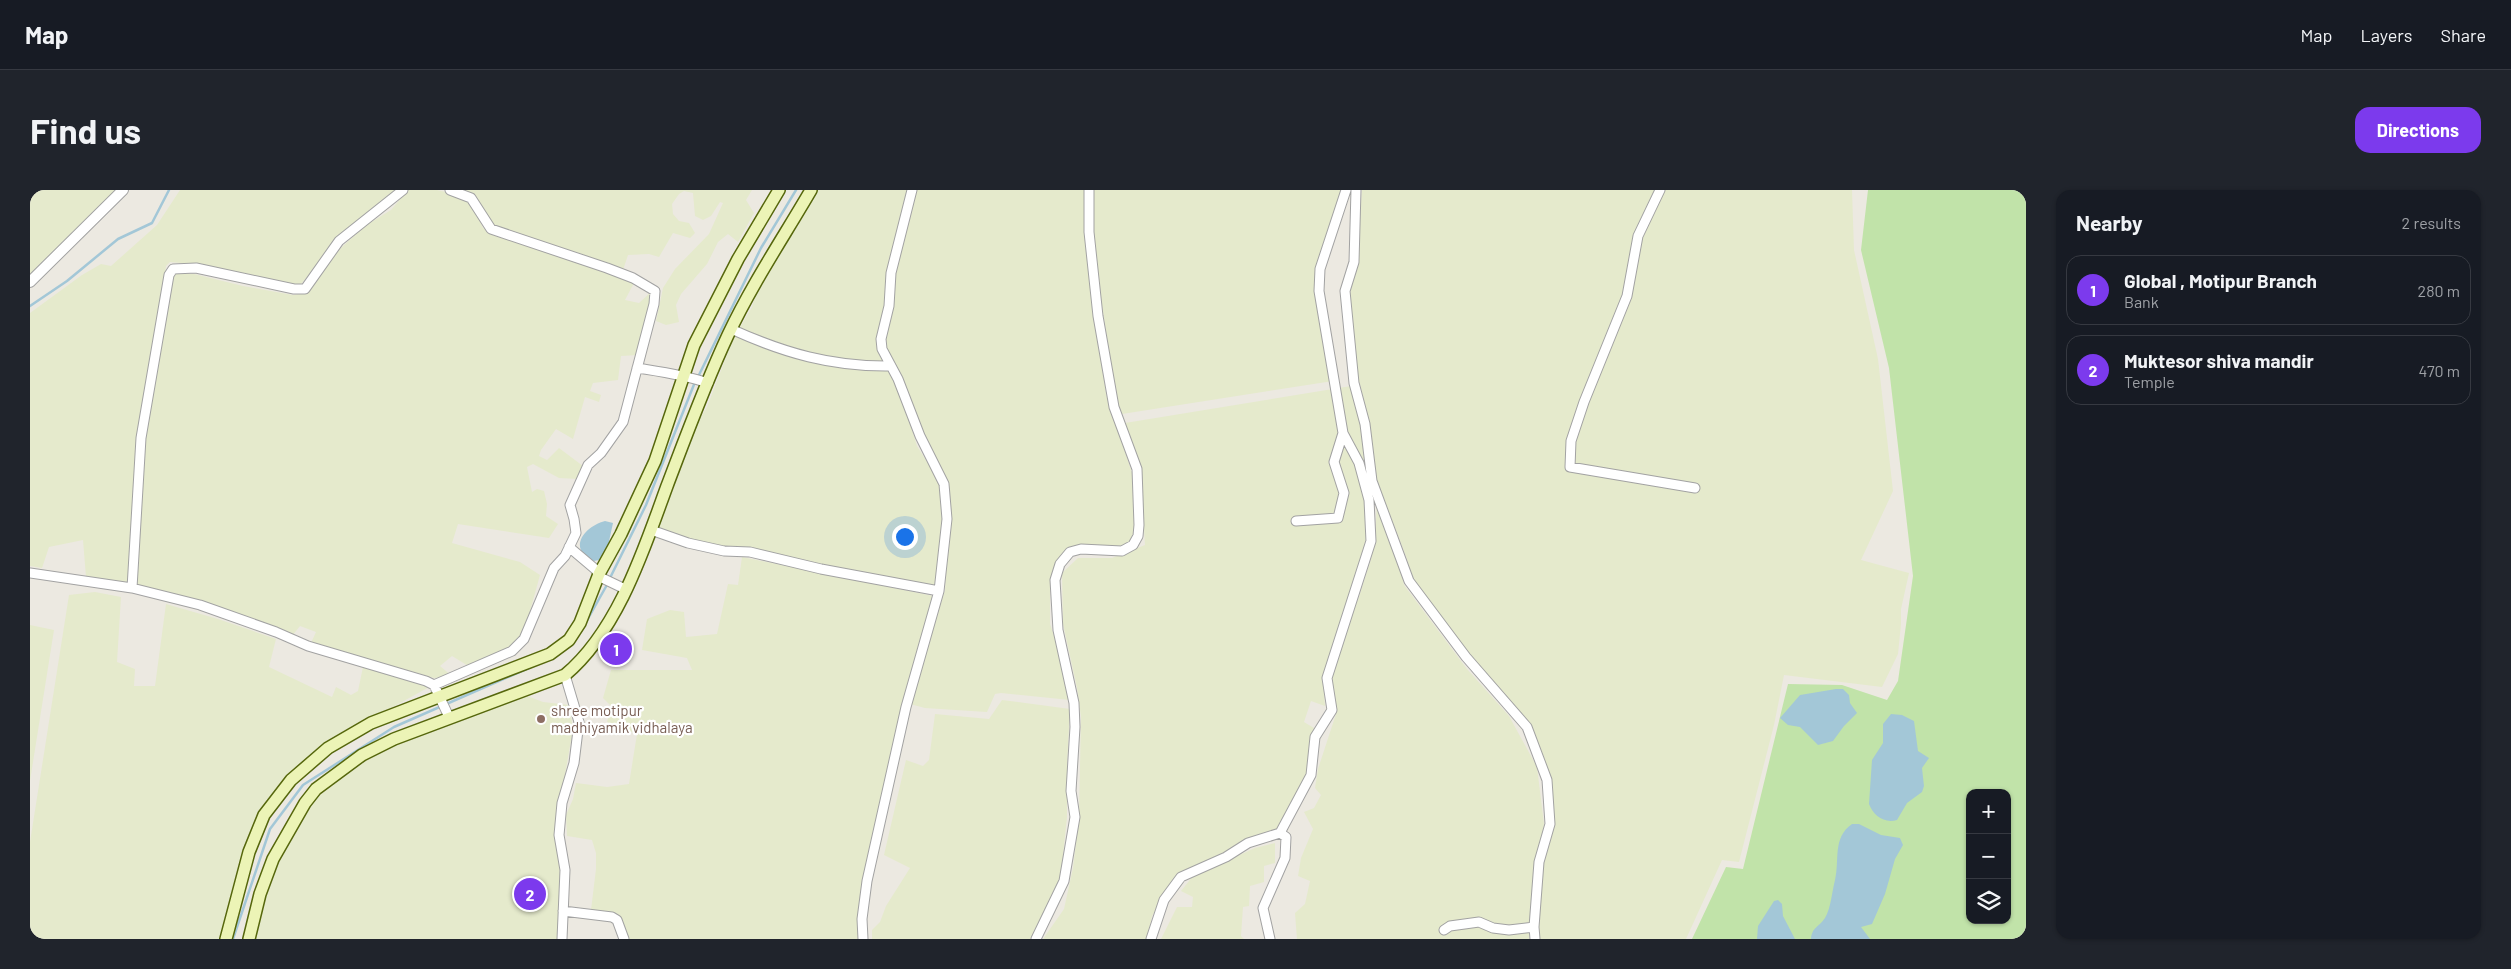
<!DOCTYPE html>
<meta charset="utf-8">
<style>
:root{--surface:#171b24;--page:#20242c;--text:#f1f3f6;--muted:#9ea1a6;--line:#363941;--accent:#7c3aed}
body{margin:0;font-family:Barlow,sans-serif;background:var(--page);color:var(--text)}
.controls{position:absolute;right:15px;bottom:15px;display:grid;overflow:hidden;border-radius:10px;box-shadow:0 1px 4px #0004}
.controls button{width:45px;height:45px;display:grid;place-items:center;padding:0;border:0;border-bottom:1px solid var(--line);background:var(--surface);color:var(--text);font:25px sans-serif}
.you{position:absolute;left:874px;top:346px;width:18px;height:18px;margin:-12px;border:4px solid #fff;border-radius:50%;background:#1a73e8;box-shadow:0 0 0 8px #1a73e833}
.badge{display:grid;place-items:center;width:32px;height:32px;border-radius:50%;background:var(--accent);color:#fff;font-size:16px;font-weight:700}
.pin{position:absolute;translate:-50% -50%;border:2px solid #fff;box-shadow:0 1px 5px #0006}
.list{margin:0;padding:0;list-style:none}
h2{display:flex;justify-content:space-between;align-items:center;height:65px;margin:0;padding:0 20px;font-size:21px}
h2 small{font-size:16px;font-weight:400;color:var(--muted)}
.list li{display:grid;grid-template-columns:32px 1fr auto;gap:15px;align-items:center;box-sizing:border-box;height:70px;margin:0 10px 10px;padding:0 10px;border:1px solid var(--line);border-radius:15px}
.list b{display:block;font-size:19px;white-space:nowrap}
.list p{margin:0;font-size:16px;white-space:nowrap;color:var(--muted)}
.list em{font-size:16px;font-style:normal;color:var(--muted)}
.icon{flex:none;width:28px;height:28px;fill:none;stroke:currentColor;stroke-width:2;stroke-linecap:round;stroke-linejoin:round}
.map{position:relative;flex:none;width:1996px;height:749px;overflow:hidden;border-radius:15px}
header{display:flex;align-items:center;gap:30px;box-sizing:border-box;height:70px;padding:0 25px;background:var(--surface);border-bottom:1px solid var(--line)}
header strong{font-size:24px}
nav{display:flex;gap:28px;margin-inline-start:auto;font-size:18px}
.intro{display:flex;align-items:center;justify-content:space-between;box-sizing:border-box;height:120px;padding:0 30px}
h1{margin:0;font-size:35px}
.button{padding:12px 22px;border-radius:15px;background:var(--accent);color:#fff;font-size:18px;font-weight:700}
main{display:flex;gap:30px;padding:0 30px}
aside{flex:1;background:var(--surface);border-radius:15px;box-shadow:0 1px 4px #0004}
.map>svg:first-child{display:block}
.farmland{fill:#e5eacc}
.grass{fill:#c1e3a9;fill-rule:evenodd}
.water{fill:#a3c7d7}
.lines{fill:none;stroke-linecap:round;stroke-linejoin:round}
.stream{stroke:#a3c7d7;stroke-width:2.5}
.minor-casing{stroke:#a2a2a2;stroke-width:11}
.tertiary-casing{stroke:#a2a2a2;stroke-width:12}
.secondary-casing{stroke:#56670c;stroke-width:14}
.minor{stroke:#fff;stroke-width:9}
.tertiary{stroke:#fff;stroke-width:10}
.secondary{stroke:#ecf4b6;stroke-width:11}
.education-dot{fill:#8d6e63;stroke:#fff;stroke-width:2}
.labels{text-anchor:middle;dominant-baseline:central;stroke-width:4.5;stroke-linejoin:round;paint-order:stroke}
.education-label{font-size:15px;fill:#785e54;stroke:#fff;text-anchor:start}
</style>
<header>
<strong>Map</strong>
<nav><a>Map</a><a>Layers</a><a>Share</a></nav>
</header>
<div class="intro"><h1>Find us</h1><a class="button">Directions</a></div>
<main>
<div class="map">
<svg width="1996" height="749" viewBox="0 0 1996 749">
<rect width="100%" height="100%" fill="#ece9e1"/>
<path class="farmland" d="M0 0H89L0 87Z
M150 0H370L302 57 271 94 262 95 151 73 140 72 136 76 98 391 93 393 66 390 56 387 53 350 19 357 12 378 0 376V123L52 85 71 74 81 76 127 35Z
M378 0H407L429 5 443 16 453 38 604 93 595 110 609 113 621 102 620 117 608 165 591 166 588 190 563 193 560 201 571 205 569 212 555 207 543 249 526 239 511 260 509 266 517 270 529 258 553 276 548 289 529 288 503 274 497 277 502 302 507 299 514 301 517 314 516 326 528 334 519 348 428 334 422 353 490 372 510 385 492 450 478 459 440 477 422 466 410 476 422 486 404 488 281 453 286 442 270 436 262 446 106 397 115 245 141 93 145 83 164 84 213 96 263 105 276 103 289 81 313 56 335 36 361 20Z
M427 0H722L716 10 724 23 708 52 698 44 688 52 677 74 651 104 646 115 649 132 636 135 626 131 633 98 645 79 679 44 693 13 690 12 681 26 673 30 665 26 663 3 654 1 649 4 642 14 643 24 649 31 659 33 665 43 660 48 643 43 629 67 619 64 598 65 593 80 462 36 447 7Z
M787 0H878L849 143V165L867 191 887 256 906 286 910 297 914 333 908 398 724 360 660 352 625 339 666 235 677 217 703 149 722 117 728 97Z
M886 0H1056L1058 78 1076 204 1104 289 1106 331 1103 345 1098 353 1083 359 1066 358 1054 354 1041 358 1031 364 1022 383 1020 394V434L1026 451 1040 510 971 503 965 504 957 522 895 518 880 514 915 400 919 325V301L909 275 894 248 854 156 864 104 866 73 882 22Z
M1064 0H1313L1286 88 1303 191 1092 224 1087 214 1070 102 1062 40Z
M1332 0H1822L1824 60 1848 169 1863 301 1831 370 1879 383 1871 419V434L1868 464 1852 497 1754 485 1744 535 1709 672 1692 670 1656 749H1508L1512 674 1524 631 1499 537 1432 458 1381 390 1377 369 1347 291 1338 227 1327 182 1321 136 1320 104 1326 77Z
M1321 196 1334 250 1340 292 1336 349 1293 489 1295 516 1281 511 1274 532 1284 538 1278 583 1248 639 1209 653 1184 669 1146 686 1122 726 1117 749H1013L1034 719 1043 678 1049 627 1051 527 1047 498 1033 434 1032 383 1048 368H1082L1115 355 1110 276 1095 233Z
M1347 311 1367 359 1374 395 1437 479 1479 526 1507 577 1514 634 1505 680 1499 749H1267L1265 723 1275 714 1280 691 1268 686 1271 668 1283 639 1274 622 1284 618 1291 605 1285 598 1288 579 1306 524 1302 487 1324 414 1328 410 1341 369 1345 350Z
M712 367 903 406 856 584 831 749H598L579 724 561 720 566 679V663L562 650 537 646 536 625 543 609 546 593 577 597 599 594 607 544 577 532 581 516 573 508 581 480H662L657 468 612 460 617 429 640 420 654 422 656 447 687 444 698 394 708 395Z
M65 402 91 407 87 472 105 479 104 496H125L136 414 188 429 246 449 239 477 302 507 306 497 321 505 328 501 333 477 401 496 332 534 268 575 232 620 216 656 189 749H0V652L39 405Z
M0 435 24 440 0 591Z
M492 504 513 512 539 515 543 539 532 602 528 661 531 684 528 749H223L249 665 279 615 301 592 328 574 358 559 410 535Z
M972 510 1040 519 1037 575V627L1031 685 1011 729 1000 749H842V740L850 732 856 716 880 678 854 665 876 570 893 576 899 570 905 524 959 529Z
M1245 653V673L1234 676V692L1220 696 1219 716 1213 717 1211 746 1214 749H1131L1147 717H1162L1163 707 1151 701 1163 686 1225 658Z"/>
<path class="grass" d="M1838 0H1996V749H1662L1696 677 1713 679 1758 494 1812 495 1857 510 1868 491 1883 386 1859 178 1831 60ZM1940 603H1977V730H1940Z"/>
<path class="water" d="M575 331 583 333 578 356 569 370 564 371C536 359 555 336 575 331Z
M1806 499H1813L1819 505 1820 513 1827 523 1814 536 1803 551 1788 555 1770 537 1758 535 1750 528 1770 505Z
M1861 524 1872 525 1884 531 1888 561 1899 568 1892 578 1894 596 1892 602 1877 613 1867 630C1854 634 1843 625 1839 614L1842 570 1853 553V534Z
M1822 634H1829L1851 645 1870 648 1873 655 1865 669 1855 704 1842 734 1831 737 1840 749H1781C1782 737 1789 737 1795 728 1801 718 1802 701 1805 690 1810 670 1802 648 1822 634Z
M1748 710 1752 714 1753 726 1765 749H1727L1728 736 1744 711Z"/>
<g class="lines">
<path class="stream" d="M0 116 37 91 88 49 122 33 139 0
M668 187 731 58 766 0
M580 388 616 315 665 192
M555 434 578 393
M203 749 240 639 273 595 364 537 510 473"/>
<g class="minor-casing">
<path id="minor" d="M1326 0 1324 72 1315 101 1324 193 1335 234 1342 291 1379 391 1436 467 1497 537 1517 590 1520 634 1509 672 1504 737 1505 749
M1630 0 1608 46 1597 106 1554 212 1541 251 1540 277 1665 298
M701 139C754 163 802 177 861 176
M607 178C632 182 655 185 678 193
M1266 331 1308 328 1314 303 1304 272 1313 243
M621 340 658 353 694 361 720 362 791 379 909 401
M539 357 565 379 572 388 595 399
M0 383 102 398 170 415 246 442 278 456 396 491 404 495 419 527
M102 398 111 248 139 85 143 79 166 78 264 99H275L309 51 373 0
M404 495 482 461 494 449 524 378 535 366 546 343 544 329 540 315 558 275 571 263 593 232 624 114 625 101 603 88 577 78 461 39 441 8 420 0
M533 721 582 727 587 730 594 749
M1414 740 1420 736 1449 732 1463 738 1479 740 1504 737
M532 749 535 680 529 645 532 613 544 573 549 532 535 485
M833 749 832 729 837 691 876 517 909 401 917 329 914 294 890 246 868 189 852 159 851 149 859 116 861 83 882 0
M1006 749 1034 691 1045 627 1041 601 1045 537 1044 513 1028 440 1025 390 1030 374 1040 362 1051 359 1092 361 1103 355 1108 346 1109 335 1107 279 1084 217 1068 126 1059 42V0
M1121 749 1134 710 1151 687 1196 667 1218 653 1250 643
M1240 749 1233 718 1255 668 1256 647 1250 643 1281 585 1285 547 1302 520 1297 488 1341 351 1339 310 1329 273 1313 243 1289 101 1290 79 1316 0"/>
</g>
<g class="tertiary-casing">
<path id="tertiary" d="M0 92 93 0"/>
</g>
<g class="secondary-casing">
<path id="secondary" d="M196 749 219 662 234 625 261 590 298 558 341 533 520 464 539 450 550 433 569 384 591 344 625 271 664 155 708 69 749 0
M219 749 230 704 243 669 275 613 286 599 332 565 364 549 535 485C588 441 614 359 637 296 656 246 675 194 698 145 722 94 753 48 781 0"/>
</g>
<use href="#minor" class="minor"/>
<use href="#tertiary" class="tertiary"/>
<use href="#secondary" class="secondary"/>
</g>
<circle class="education-dot" cx="511" cy="529" r="5"/>
<g class="labels">
<g class="education-label">
<text x="521" y="520">shree motipur<tspan x="521" dy="17">madhiyamik vidhalaya</tspan></text>
</g>
</g>
</svg>
<div class="controls">
<button>+</button>
<button>−</button>
<button><svg class="icon" aria-label="layers" viewBox="0 0 24 24"><path d="M12 4l9 5-9 5-9-5zM3 14l9 5 9-5"/></svg></button>
</div>
<div class="you"></div>
<div class="pin badge" style="left:586px;top:459px">1</div>
<div class="pin badge" style="left:500px;top:704px">2</div>
</div>
<aside>
<h2>Nearby<small>2 results</small></h2>
<ul class="list">
<li><span class="badge">1</span><div><b>Global , Motipur Branch</b><p>Bank</p></div><em>280 m</em></li>
<li><span class="badge">2</span><div><b>Muktesor shiva mandir</b><p>Temple</p></div><em>470 m</em></li>
</ul>
</aside>
</main>
